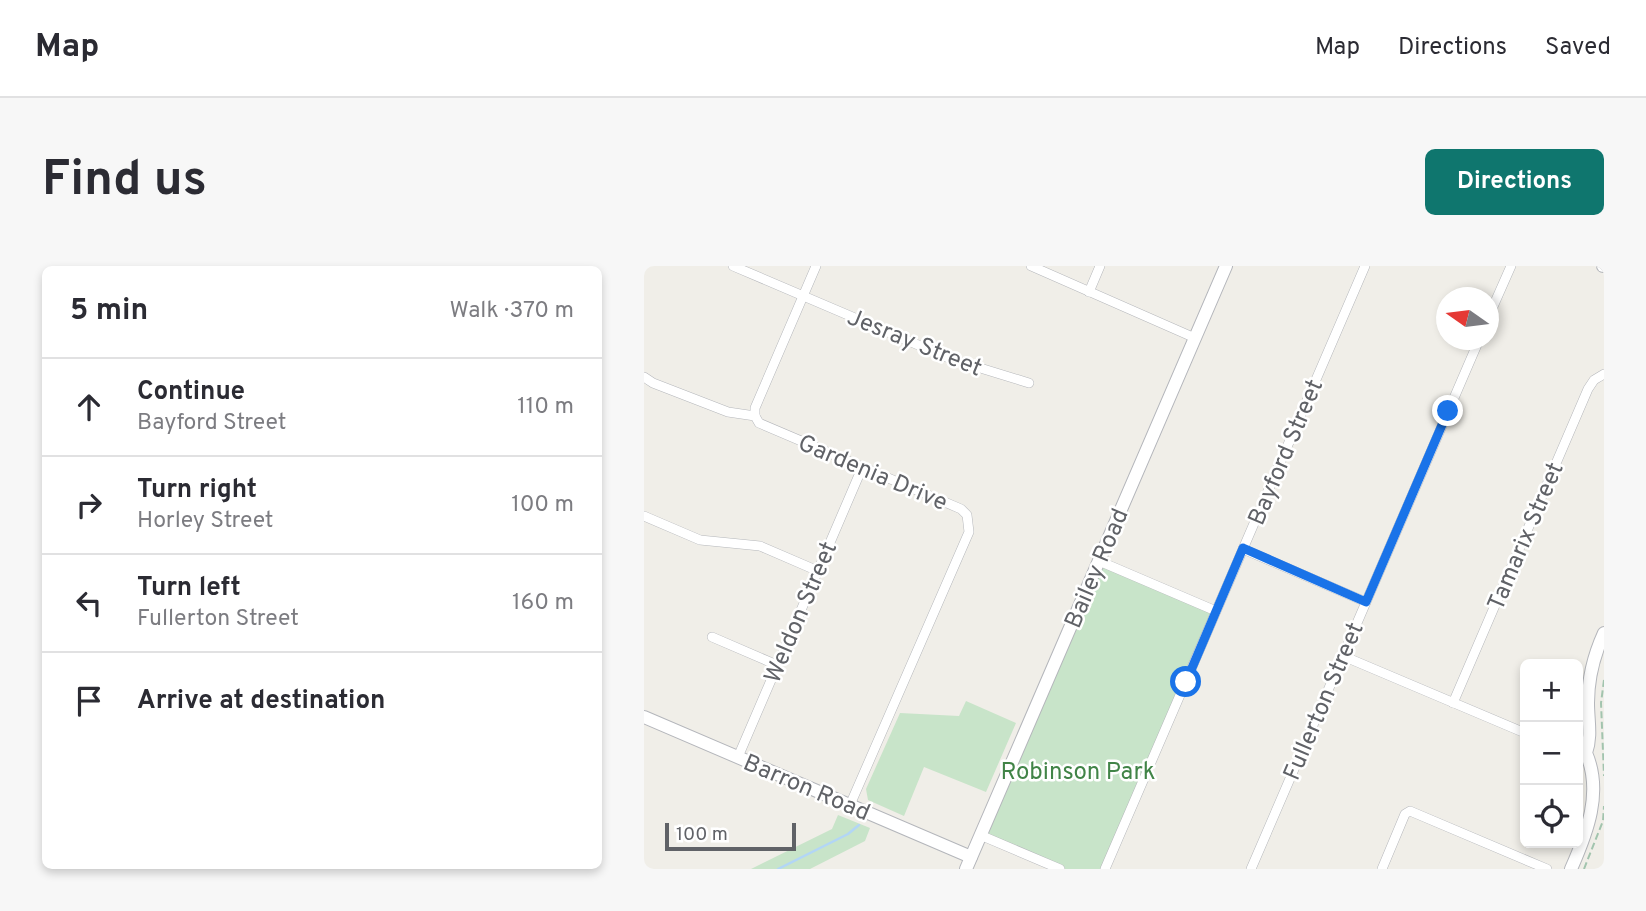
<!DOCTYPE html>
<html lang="en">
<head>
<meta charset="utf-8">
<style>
	:root { --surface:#fff; --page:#f7f7f7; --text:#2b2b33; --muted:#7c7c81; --line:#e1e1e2; --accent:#0f766e }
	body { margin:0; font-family:Overpass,sans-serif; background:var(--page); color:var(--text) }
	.controls { position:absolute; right:21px; bottom:21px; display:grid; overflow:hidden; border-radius:10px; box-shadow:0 4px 10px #0003 }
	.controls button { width:63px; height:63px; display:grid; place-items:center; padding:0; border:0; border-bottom:2px solid var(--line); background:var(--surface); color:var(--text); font:35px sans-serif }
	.compass { position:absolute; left:792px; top:21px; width:63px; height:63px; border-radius:50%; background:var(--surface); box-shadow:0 4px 10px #0003; rotate:284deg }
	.scale { position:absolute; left:21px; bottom:18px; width:131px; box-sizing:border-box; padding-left:7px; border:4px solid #606267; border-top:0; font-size:19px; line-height:24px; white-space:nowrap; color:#606267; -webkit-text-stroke:5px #fff; paint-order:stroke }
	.stop { position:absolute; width:21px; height:21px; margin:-16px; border:5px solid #1a73e8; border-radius:50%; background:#fff }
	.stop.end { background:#1a73e8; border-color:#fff; box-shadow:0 2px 7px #0008 }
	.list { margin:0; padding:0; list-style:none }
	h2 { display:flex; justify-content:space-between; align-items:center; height:91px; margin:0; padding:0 28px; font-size:30px }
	h2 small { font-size:23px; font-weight:400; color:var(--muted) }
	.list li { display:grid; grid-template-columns:46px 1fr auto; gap:21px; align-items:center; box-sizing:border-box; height:98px; padding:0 28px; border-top:2px solid var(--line) }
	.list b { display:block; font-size:26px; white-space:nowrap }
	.list p { margin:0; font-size:23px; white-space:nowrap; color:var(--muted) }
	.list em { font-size:23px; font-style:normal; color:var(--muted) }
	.icon { flex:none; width:38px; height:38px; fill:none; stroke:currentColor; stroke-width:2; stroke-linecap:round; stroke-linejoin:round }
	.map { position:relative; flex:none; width:960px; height:603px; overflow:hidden; border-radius:10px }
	header { display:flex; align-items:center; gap:42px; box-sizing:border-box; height:98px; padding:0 35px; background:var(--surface); border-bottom:2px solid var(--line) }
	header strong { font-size:33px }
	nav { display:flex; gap:38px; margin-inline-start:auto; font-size:24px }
	.intro { display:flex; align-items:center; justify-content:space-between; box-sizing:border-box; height:168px; padding:0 42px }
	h1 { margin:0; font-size:49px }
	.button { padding:18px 32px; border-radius:10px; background:var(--accent); color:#fff; font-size:24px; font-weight:700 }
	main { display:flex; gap:42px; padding:0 42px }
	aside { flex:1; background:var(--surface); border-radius:10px; box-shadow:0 4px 10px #0003 }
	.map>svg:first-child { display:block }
	.green { fill:#c8e4c9 }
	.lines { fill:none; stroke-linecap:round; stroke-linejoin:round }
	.stream { stroke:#b2d6f6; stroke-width:2.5 }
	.street-casing { stroke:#b5b7bb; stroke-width:10 }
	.secondary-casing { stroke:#b4b6bb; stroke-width:14 }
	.path { stroke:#a2c4ae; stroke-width:2; stroke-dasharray:7 3.5; stroke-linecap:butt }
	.street { stroke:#fff; stroke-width:9 }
	.secondary { stroke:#fff; stroke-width:12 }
	.route { stroke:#1a73e8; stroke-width:9 }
	.labels { text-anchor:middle; stroke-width:5; stroke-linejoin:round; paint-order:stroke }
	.street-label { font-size:24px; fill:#606267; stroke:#fff }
	.park-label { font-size:24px; fill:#418447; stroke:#fff }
</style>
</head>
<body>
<header>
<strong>Map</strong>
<nav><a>Map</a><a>Directions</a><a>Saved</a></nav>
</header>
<div class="intro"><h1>Find us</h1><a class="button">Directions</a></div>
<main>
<aside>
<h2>5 min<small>Walk · 370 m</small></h2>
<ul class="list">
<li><svg class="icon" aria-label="ahead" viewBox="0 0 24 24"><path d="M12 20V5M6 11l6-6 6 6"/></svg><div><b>Continue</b><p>Bayford Street</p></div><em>110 m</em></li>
<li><svg class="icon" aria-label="right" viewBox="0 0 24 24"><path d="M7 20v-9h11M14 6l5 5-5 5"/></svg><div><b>Turn right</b><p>Horley Street</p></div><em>100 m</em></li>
<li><svg class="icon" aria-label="left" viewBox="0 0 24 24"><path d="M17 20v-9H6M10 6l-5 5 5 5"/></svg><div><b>Turn left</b><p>Fullerton Street</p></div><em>160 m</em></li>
<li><svg class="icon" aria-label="arrive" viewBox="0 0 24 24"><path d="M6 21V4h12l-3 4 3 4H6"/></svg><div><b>Arrive at destination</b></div></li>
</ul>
</aside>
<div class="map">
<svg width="960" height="603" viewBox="0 0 960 603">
	<rect width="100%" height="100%" fill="#f0eee8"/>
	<g class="green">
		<path d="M455,295L572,345L461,603H416L336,569Z"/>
		<path d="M322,435L372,457L342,526L280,501L260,550L224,534L222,523L256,447L315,450Z"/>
		<path d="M194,549L226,562L221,575L166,603H107L188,563Z"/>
	</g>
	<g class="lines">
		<path class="stream" d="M134,603L204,568L215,559"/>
		<defs>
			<g id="street">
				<path d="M89,0L307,93L385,117"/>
				<path d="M387,0L551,72"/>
				<path d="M445,26L456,0"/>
				<path d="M844,52L867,0"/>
				<path d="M0,111L9,117L84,146L111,150L115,157L317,243L323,249L325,266L206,539"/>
				<path d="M111,150V142L172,0"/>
				<path d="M0,250L56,274L116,280L174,305"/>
				<path d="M599,283L722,336"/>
				<path d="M455,295L572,345"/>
				<path d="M68,371L133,399"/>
				<path d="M699,390L881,467"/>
				<path d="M809,437L944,123L950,114L960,108"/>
				<path d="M94,491L218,202"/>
				<path d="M336,569L416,603"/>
				<path d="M461,603L721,0"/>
				<path d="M607,603L835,74"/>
				<path d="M738,603L761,548L766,545L903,603"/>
			</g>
			<g id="secondary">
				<path d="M959,0H960"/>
				<path d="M0,451L327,591"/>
				<path d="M322,603L582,0"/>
				<path d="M927,603C943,567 959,526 942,487C948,470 944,455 944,437C944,413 950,389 960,367"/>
			</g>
		</defs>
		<use href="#street" class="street-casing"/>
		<use href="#secondary" class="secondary-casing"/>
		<g class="path">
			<path d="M960,414L957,437L960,510"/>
			<path d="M940,603L959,555L960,540"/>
		</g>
		<use href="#street" class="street"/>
		<use href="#secondary" class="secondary"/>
	</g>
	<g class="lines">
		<path class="route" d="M542,416L599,282L722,336L804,145"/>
	</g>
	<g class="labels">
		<g class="street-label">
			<text transform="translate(271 76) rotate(22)" y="8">Jesray Street</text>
			<text transform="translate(641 186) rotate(-67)" y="8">Bayford Street</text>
			<text transform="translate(229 206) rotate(23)" y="8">Gardenia Drive</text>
			<text transform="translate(881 270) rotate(-67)" y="8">Tamarix Street</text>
			<text transform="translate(452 302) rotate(-67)" y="8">Bailey Road</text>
			<text transform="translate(156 346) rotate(-67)" y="8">Weldon Street</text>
			<text transform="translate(679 435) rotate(-67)" y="8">Fullerton Street</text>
			<text transform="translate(163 521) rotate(23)" y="8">Barron Road</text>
		</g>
		<g class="park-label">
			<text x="434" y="513">Robinson Park</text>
		</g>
	</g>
</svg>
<div class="controls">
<button>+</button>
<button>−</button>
<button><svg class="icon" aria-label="locate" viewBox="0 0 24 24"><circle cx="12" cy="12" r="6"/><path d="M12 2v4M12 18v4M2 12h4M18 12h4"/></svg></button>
</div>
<svg class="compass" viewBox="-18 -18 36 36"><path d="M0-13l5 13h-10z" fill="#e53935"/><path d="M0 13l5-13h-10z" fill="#7c7c81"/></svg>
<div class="scale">100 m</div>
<div class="stop" style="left:542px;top:416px"></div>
<div class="stop end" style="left:804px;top:145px"></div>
</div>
</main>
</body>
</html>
